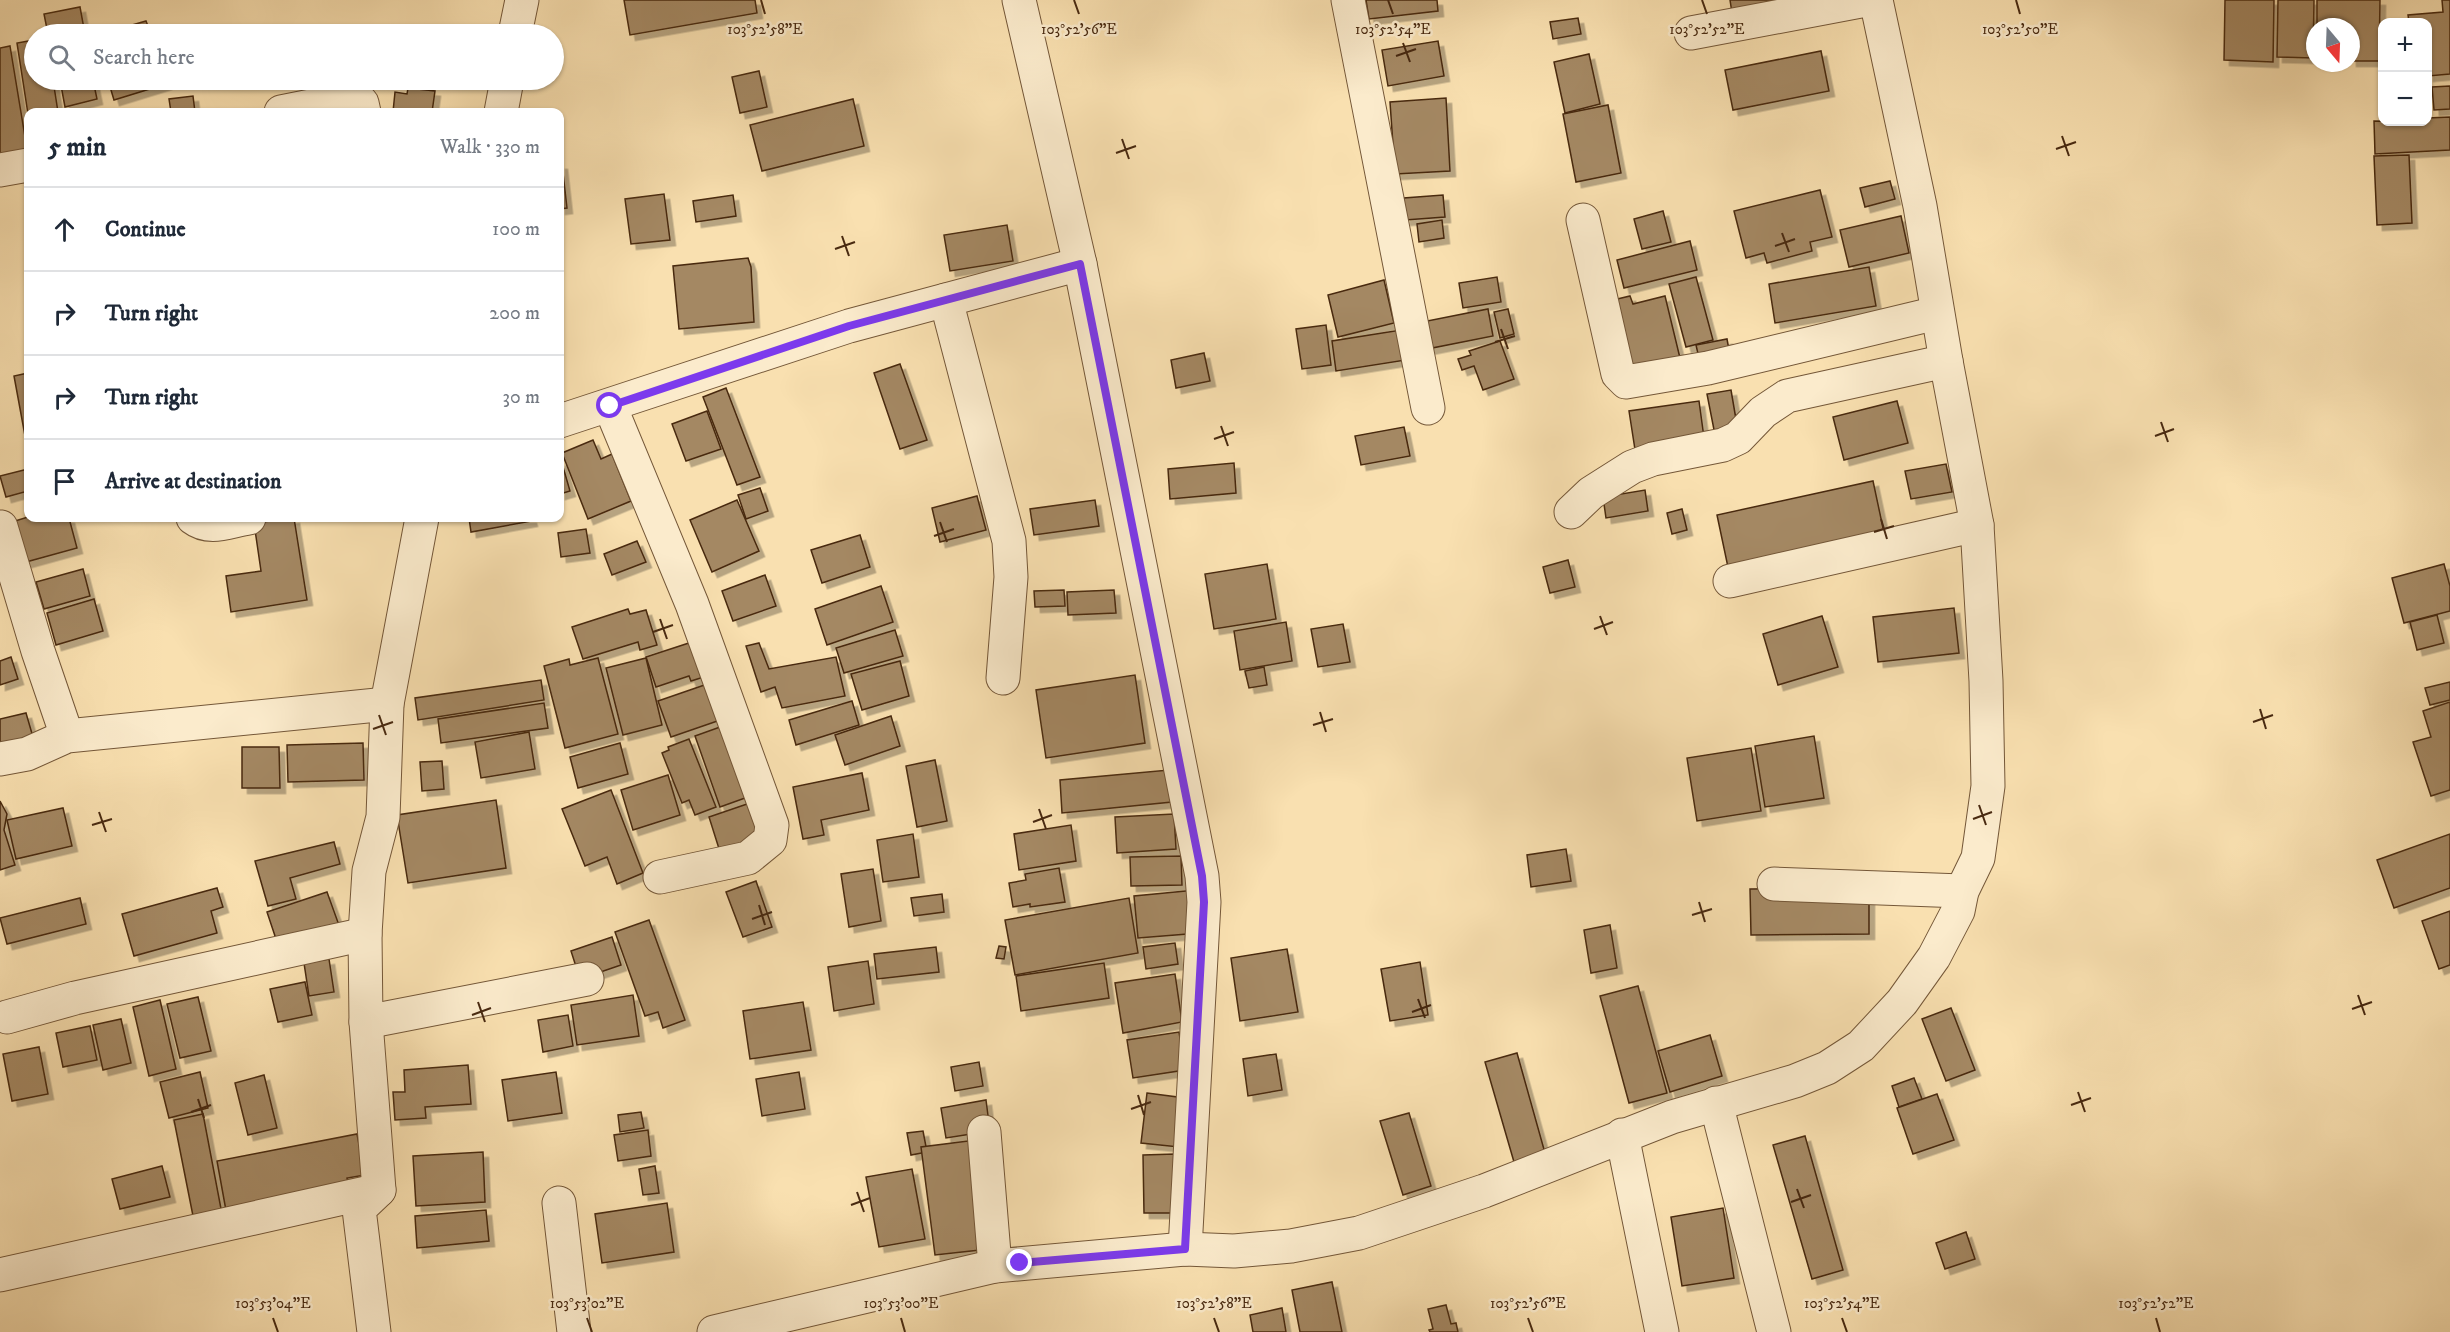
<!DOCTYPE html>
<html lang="en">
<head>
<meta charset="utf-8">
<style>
	:root { --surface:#fff; --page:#f6f6f7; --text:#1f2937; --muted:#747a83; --line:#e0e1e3 }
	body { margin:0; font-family:"IM FELL DW Pica",serif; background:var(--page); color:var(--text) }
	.controls { position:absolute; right:18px; top:18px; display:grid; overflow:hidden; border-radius:12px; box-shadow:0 2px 4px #0004 }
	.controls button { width:54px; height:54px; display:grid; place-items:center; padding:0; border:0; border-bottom:2px solid var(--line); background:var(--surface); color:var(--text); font:30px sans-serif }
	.compass { position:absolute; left:2306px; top:18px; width:54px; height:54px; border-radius:50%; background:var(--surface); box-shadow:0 2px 4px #0004; rotate:161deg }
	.stop { position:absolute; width:18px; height:18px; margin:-14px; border:4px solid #7c3aed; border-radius:50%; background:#fff }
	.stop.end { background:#7c3aed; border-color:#fff; box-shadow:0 2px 6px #0008 }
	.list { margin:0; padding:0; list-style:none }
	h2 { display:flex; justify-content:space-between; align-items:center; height:78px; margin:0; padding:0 24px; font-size:26px }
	h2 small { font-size:20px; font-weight:400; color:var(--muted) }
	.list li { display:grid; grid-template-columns:39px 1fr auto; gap:18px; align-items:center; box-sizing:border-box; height:84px; padding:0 24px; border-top:2px solid var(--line) }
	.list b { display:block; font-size:22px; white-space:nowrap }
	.list em { font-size:20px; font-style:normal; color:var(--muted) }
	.icon { flex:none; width:33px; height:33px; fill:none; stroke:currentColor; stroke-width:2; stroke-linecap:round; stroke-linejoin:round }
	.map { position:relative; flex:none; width:2450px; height:1332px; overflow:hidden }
	.search { position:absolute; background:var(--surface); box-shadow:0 2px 4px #0004; left:24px; top:24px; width:540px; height:66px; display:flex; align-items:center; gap:15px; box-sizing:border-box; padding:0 21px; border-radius:33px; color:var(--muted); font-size:22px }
	.panel { position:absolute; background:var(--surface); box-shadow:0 2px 4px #0004; left:24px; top:108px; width:540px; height:414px; border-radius:12px }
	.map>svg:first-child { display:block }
	.building { fill:#a48863; stroke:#482910; stroke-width:1.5; filter:url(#shadow) }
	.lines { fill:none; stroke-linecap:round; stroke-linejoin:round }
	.minor-casing { stroke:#745738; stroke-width:35 }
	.minor { stroke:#fbebcc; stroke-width:33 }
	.route { stroke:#7c3aed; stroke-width:8 }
	.ticks { fill:none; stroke:#482910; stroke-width:2 }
	.ticks-label { font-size:15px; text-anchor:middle; fill:#482910; stroke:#fbebcc; stroke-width:5; stroke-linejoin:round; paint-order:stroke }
</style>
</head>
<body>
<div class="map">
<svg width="2450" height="1332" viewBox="0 0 2450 1332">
	<defs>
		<filter id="shadow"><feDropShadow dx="5.5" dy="5.5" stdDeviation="0" flood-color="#0004"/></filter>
	</defs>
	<rect width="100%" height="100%" fill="#f9e0b0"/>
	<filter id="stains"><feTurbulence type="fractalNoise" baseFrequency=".00333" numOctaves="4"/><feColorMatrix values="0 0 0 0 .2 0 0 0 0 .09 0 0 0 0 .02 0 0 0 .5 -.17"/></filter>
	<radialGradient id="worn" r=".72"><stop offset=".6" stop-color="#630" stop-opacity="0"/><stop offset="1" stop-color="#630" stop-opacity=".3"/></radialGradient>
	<g class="building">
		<path d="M624,0H755L757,13L630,35Z"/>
		<path d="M1366,0H1437L1438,11L1369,19Z"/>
		<path d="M1730,0H1805L1733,19Z"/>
		<path d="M2225,0H2274L2273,62L2224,60Z"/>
		<path d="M2278,0H2314L2313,58L2277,57Z"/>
		<path d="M2317,0H2380L2379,61H2351V27H2317Z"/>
		<path d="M2442,0H2450V74L2428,76V22H2409L2408,15L2443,12Z"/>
		<path d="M80,7L85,34H48L44,14Z"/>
		<path d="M1578,18L1581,34L1553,39L1550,22Z"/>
		<path d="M146,21L151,34H109L108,32Z"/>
		<path d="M34,40V80H53L58,112L28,114L17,43Z"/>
		<path d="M1438,41L1444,76L1388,86L1382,50Z"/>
		<path d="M10,46L28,155L0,160V48Z"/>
		<path d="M1821,51L1829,91L1733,110L1725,70Z"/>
		<path d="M1589,54L1600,104L1565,113L1554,62Z"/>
		<path d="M759,71L767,107L740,113L732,77Z"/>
		<path d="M60,80H93L97,99L65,107Z"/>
		<path d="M108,80H164L166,84L114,100Z"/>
		<path d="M2450,86V109L2434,110L2432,87Z"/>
		<path d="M408,88L435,91L432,112H393L395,92L407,94Z"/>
		<path d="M193,96L195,112H171L169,99Z"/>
		<path d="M1446,98L1450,171L1395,174L1390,102Z"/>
		<path d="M853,99L864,146L762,171L750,125Z"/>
		<path d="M1608,105L1621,173L1576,182L1563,114Z"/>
		<path d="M2450,117V150L2375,154L2374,121L2428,122V118Z"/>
		<path d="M2409,155L2412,223L2377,225L2374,156Z"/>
		<path d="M560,164H562L567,208L560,209Z"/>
		<path d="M1890,181L1895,199L1865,207L1860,188Z"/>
		<path d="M1820,190L1832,237L1810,242L1812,251L1767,263L1764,253L1746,258L1734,211Z"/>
		<path d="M664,194L670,240L631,244L625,199Z"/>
		<path d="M733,195L736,216L696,222L693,201Z"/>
		<path d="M1443,195L1445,217L1405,220L1404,198Z"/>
		<path d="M1663,211L1671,242L1642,249L1634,219Z"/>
		<path d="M1901,216L1909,253L1849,267L1840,230Z"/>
		<path d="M1442,220L1444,238L1419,242L1417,224Z"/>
		<path d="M1007,225L1013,261L950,271L944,235Z"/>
		<path d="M1690,241L1697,270L1624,288L1617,260Z"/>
		<path d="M748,258L751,267L754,322L679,329L673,266Z"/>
		<path d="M1869,267L1876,306L1775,323L1769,284Z"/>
		<path d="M1497,277L1501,302L1463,308L1459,283Z"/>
		<path d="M1696,277L1713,340L1686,347L1669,284Z"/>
		<path d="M1384,280L1394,323L1338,337L1328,295Z"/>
		<path d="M1630,296L1633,304L1665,296L1680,358L1631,370L1613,300Z"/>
		<path d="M1488,309L1493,336L1427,349L1422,322Z"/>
		<path d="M1508,309L1514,334L1500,338L1494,312Z"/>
		<path d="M1326,325L1331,365L1302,369L1296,329Z"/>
		<path d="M1401,330L1406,360L1336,371L1332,341Z"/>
		<path d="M1727,339L1731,361L1701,367L1696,345Z"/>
		<path d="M1500,341L1514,379L1483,390L1474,366L1462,370L1458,359L1471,355L1469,351Z"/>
		<path d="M1204,353L1210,381L1176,388L1171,360Z"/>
		<path d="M900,364L927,440L900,449L874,373Z"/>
		<path d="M28,373V452L14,376Z"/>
		<path d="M726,388L760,477L737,485L703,397Z"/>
		<path d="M1731,390L1738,431L1715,435L1707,394Z"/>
		<path d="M1699,401L1705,445L1636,456L1629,411Z"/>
		<path d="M1897,401L1908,443L1844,460L1833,417Z"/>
		<path d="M707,411L721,449L686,461L672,424Z"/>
		<path d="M1404,427L1410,456L1361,465L1355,436Z"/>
		<path d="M593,440L601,459L612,454L631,501L588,519L562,453Z"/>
		<path d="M561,460L570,491L560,494V461Z"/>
		<path d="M1234,463L1236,493L1170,499L1168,469Z"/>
		<path d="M1946,464L1952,492L1911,499L1905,471Z"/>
		<path d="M28,469V491L6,497L0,476Z"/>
		<path d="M1873,481L1886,542L1729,572L1717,515Z"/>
		<path d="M760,488L768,511L746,519L738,495Z"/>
		<path d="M1645,490L1648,511L1606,518L1603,497Z"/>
		<path d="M977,496L986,530L940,542L932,508Z"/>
		<path d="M737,500L759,551L712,572L690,520Z"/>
		<path d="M1095,500L1099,526L1034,535L1030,509Z"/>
		<path d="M1682,509L1687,530L1672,534L1667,513Z"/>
		<path d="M28,517L69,518L77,548L26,562L15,521Z"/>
		<path d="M294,518L307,600L231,612L226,576L261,571L254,523Z"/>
		<path d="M469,518H531L532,521L471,532Z"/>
		<path d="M586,529L590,553L561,557L558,533Z"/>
		<path d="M860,535L870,567L822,583L811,550Z"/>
		<path d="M637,541L646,562L612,575L604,554Z"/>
		<path d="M1568,560L1575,587L1550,593L1543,567Z"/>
		<path d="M1267,564L1276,619L1214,629L1205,574Z"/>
		<path d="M2444,564L2450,586V611L2404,623L2392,578Z"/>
		<path d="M83,569L90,596L44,609L36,582Z"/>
		<path d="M765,575L776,606L733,621L722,591Z"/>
		<path d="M881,586L893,622L827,645L815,609Z"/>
		<path d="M1064,590L1065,606L1035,607L1034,591Z"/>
		<path d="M1114,590L1116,613L1068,615L1067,592Z"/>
		<path d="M94,599L103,631L56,645L47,613Z"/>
		<path d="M1954,608L1959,653L1878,662L1873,617Z"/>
		<path d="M628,609L630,614L646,610L657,645L640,650L638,642L583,659L572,627Z"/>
		<path d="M2437,615L2444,643L2417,650L2410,622Z"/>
		<path d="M1822,616L1838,667L1778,685L1763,634Z"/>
		<path d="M1286,622L1292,661L1240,670L1234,631Z"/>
		<path d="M1343,624L1350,662L1318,667L1311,629Z"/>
		<path d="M895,630L903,656L844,673L836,648Z"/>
		<path d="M695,641L707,676L691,681L689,676L656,687L646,657Z"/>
		<path d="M759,643L769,669L836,657L845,696L782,708L775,687L761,692L746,646Z"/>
		<path d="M11,657L18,679L0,685V661Z"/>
		<path d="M598,658L618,734L565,748L544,666L569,659L570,665Z"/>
		<path d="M646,658L662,725L623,735L606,668Z"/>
		<path d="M900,661L909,696L862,710L851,674Z"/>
		<path d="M1264,667L1267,685L1249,688L1245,671Z"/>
		<path d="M1135,675L1145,743L1046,758L1036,690Z"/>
		<path d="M541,680L544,700L418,720L415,698Z"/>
		<path d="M716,681L729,717L671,737L658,701Z"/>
		<path d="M2450,682V700L2430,705L2425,688Z"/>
		<path d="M852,701L859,725L796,745L789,720Z"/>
		<path d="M2450,702V790L2431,796L2413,742L2431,737L2423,711Z"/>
		<path d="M544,703L548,728L441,743L438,719Z"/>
		<path d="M26,713L33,737L0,745V719Z"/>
		<path d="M891,716L900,746L845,765L835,735Z"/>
		<path d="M734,722L759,793L720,807L695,736Z"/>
		<path d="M529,732L535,769L481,778L475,742Z"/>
		<path d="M1814,736L1824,798L1765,807L1755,746Z"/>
		<path d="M689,739L716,807L695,815L689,800L682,803L662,753L669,750L668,747Z"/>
		<path d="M363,743L364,780L288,782L287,745Z"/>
		<path d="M620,743L628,774L578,788L570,757Z"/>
		<path d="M242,747H279L280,788H242Z"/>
		<path d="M1751,748L1761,811L1697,821L1687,758Z"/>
		<path d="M935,760L947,821L917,827L906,766Z"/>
		<path d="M442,761L444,789L422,791L420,762Z"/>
		<path d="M1169,770L1172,802L1062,813L1060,780Z"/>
		<path d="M862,773L869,810L821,820L824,835L803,839L793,787Z"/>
		<path d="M668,775L680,815L633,830L621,790Z"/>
		<path d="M611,790L643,873L617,884L607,857L585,866L562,809Z"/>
		<path d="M496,800L506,868L408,883L397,815Z"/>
		<path d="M0,801L7,814L4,830L15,865L0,870Z"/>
		<path d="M750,803L762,841L721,855L709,817Z"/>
		<path d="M63,808L72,846L16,859L7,820Z"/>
		<path d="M1174,814L1176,849L1117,853L1115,817Z"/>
		<path d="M1071,825L1076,861L1019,870L1014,834Z"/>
		<path d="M913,834L919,877L883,882L877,840Z"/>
		<path d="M2450,834V888L2394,908L2377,860Z"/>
		<path d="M334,842L340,864L290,878L296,899L268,906L255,861Z"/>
		<path d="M1566,849L1571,881L1531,887L1527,855Z"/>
		<path d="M1181,856L1182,885L1131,886L1130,857Z"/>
		<path d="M1059,868L1065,902L1030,907V904L1013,907L1009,883L1026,880L1025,874Z"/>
		<path d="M873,869L881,921L849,927L841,874Z"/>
		<path d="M756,881L772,927L743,937L726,892Z"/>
		<path d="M217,888L223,907L211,911L217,933L134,956L122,914Z"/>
		<path d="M1869,888V934L1751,935L1750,889Z"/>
		<path d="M1196,890L1200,933L1138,938L1134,896Z"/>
		<path d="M327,892L340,928L279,948L267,912Z"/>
		<path d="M942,894L944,912L914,916L911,898Z"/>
		<path d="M80,898L86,924L7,944L0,918Z"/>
		<path d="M1129,898L1138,953L1015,975L1005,920Z"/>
		<path d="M2450,911V965L2439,969L2422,921Z"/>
		<path d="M649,920L685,1020L663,1028L658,1012L645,1016L615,932Z"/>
		<path d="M1610,925L1617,968L1591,973L1584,930Z"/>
		<path d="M612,937L621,965L580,979L571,951Z"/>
		<path d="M1175,943L1178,964L1146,969L1143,947Z"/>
		<path d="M999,946L1006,947L1004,959L996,958Z"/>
		<path d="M936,947L939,972L877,979L874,954Z"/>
		<path d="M1287,949L1298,1012L1240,1021L1231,958Z"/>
		<path d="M329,959L334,992L309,996L304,963Z"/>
		<path d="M868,961L874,1004L834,1011L828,967Z"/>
		<path d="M1420,962L1428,1015L1390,1021L1381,969Z"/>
		<path d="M1104,963L1109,998L1021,1011L1016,976Z"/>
		<path d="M1175,974L1182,1022L1123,1033L1115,983Z"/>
		<path d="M305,982L312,1015L278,1022L270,989Z"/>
		<path d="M1638,986L1667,1093L1629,1103L1600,996Z"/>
		<path d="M633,995L639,1036L577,1045L571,1005Z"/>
		<path d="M198,997L211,1051L180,1058L167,1004Z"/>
		<path d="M160,1000L176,1069L149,1076L133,1007Z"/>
		<path d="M803,1002L811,1050L750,1059L743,1011Z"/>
		<path d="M1951,1008L1975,1070L1946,1081L1922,1019Z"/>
		<path d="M568,1015L573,1046L543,1052L538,1020Z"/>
		<path d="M121,1019L131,1063L103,1070L93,1025Z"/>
		<path d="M90,1026L97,1060L63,1067L56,1033Z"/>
		<path d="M1179,1032L1185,1070L1133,1078L1127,1040Z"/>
		<path d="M1710,1035L1722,1076L1670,1092L1658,1051Z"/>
		<path d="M39,1047L48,1094L12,1101L3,1054Z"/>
		<path d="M1517,1053L1545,1153L1514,1162L1485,1062Z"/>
		<path d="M1276,1054L1282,1090L1248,1096L1243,1059Z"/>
		<path d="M979,1062L983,1086L955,1091L951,1067Z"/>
		<path d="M468,1065L471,1104L425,1107L426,1118L395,1120L393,1092H405L404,1070Z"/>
		<path d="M200,1072L208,1108L169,1118L160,1082Z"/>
		<path d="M556,1072L562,1113L508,1121L502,1080Z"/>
		<path d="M799,1072L805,1109L762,1116L756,1079Z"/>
		<path d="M264,1075L277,1128L248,1135L235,1083Z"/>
		<path d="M1914,1078L1922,1099L1899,1107L1892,1086Z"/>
		<path d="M1147,1093L1185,1098L1179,1147L1141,1143Z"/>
		<path d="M1937,1094L1954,1140L1913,1154L1897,1108Z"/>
		<path d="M986,1100L990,1131L946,1138L941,1108Z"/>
		<path d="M641,1112L644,1128L620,1132L618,1115Z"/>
		<path d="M1409,1113L1431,1186L1403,1195L1380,1121Z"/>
		<path d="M203,1114L222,1214L194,1221L174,1120Z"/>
		<path d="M648,1130L651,1156L618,1161L614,1135Z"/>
		<path d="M923,1131L927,1152L911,1155L907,1133Z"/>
		<path d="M357,1134L365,1175L347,1178L350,1192L227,1216L217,1161Z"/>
		<path d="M1805,1136L1843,1270L1812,1279L1773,1145Z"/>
		<path d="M976,1140L989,1249L935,1255L921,1147Z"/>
		<path d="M483,1152L485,1202L416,1206L413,1156Z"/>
		<path d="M1175,1154L1176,1213H1144L1143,1155Z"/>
		<path d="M162,1166L170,1197L120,1209L112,1179Z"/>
		<path d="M655,1166L659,1193L643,1195L639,1169Z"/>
		<path d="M912,1169L925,1239L879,1247L866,1177Z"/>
		<path d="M667,1203L674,1252L602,1263L595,1214Z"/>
		<path d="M1723,1208L1734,1278L1682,1286L1671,1217Z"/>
		<path d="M486,1210L489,1241L417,1248L415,1216Z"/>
		<path d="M1966,1232L1975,1259L1945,1269L1936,1243Z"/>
		<path d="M1332,1282L1342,1332H1300L1292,1290Z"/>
		<path d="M1446,1305L1451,1324L1456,1323L1458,1332H1430L1429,1330L1433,1329L1428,1309Z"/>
		<path d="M1282,1308L1286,1332H1253L1250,1315Z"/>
	</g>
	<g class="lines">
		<defs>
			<g id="minor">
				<path d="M1019,0L1080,264L1202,876L1204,902L1185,1249"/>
				<path d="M1348,0L1428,408"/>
				<path d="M1691,33L1866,0"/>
				<path d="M515,34L522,0"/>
				<path d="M281,112L356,97L362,103L364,112"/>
				<path d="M501,112L507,80"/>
				<path d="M0,170L28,165"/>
				<path d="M1583,220L1618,374L1626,382L1708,368L1937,313"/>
				<path d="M946,300L1009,541L1011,577L1003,678"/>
				<path d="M610,406L692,604L772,825L770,840L748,858L660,877"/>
				<path d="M560,421L849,326L1080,264"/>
				<path d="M1571,512L1591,493L1632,467L1653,459L1723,445L1738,438L1763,412L1787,396L1946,361"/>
				<path d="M193,518C210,531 229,521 249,518"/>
				<path d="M1,527L38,651L67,736"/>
				<path d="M1730,581L1977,525"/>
				<path d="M0,759L27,754L67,736L387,704"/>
				<path d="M1774,884L1962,891"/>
				<path d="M7,1017L75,998L365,934"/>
				<path d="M366,1022L587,979"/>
				<path d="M1716,1103L1774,1332"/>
				<path d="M984,1132L995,1266"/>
				<path d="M1622,1135L1662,1332"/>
				<path d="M559,1203L574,1332"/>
				<path d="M0,1275L379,1190"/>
				<path d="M374,1332L359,1209L379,1190L366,1022L365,934L369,871L383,817L387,704L422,518"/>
				<path d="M714,1332L995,1266L1185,1249L1234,1251L1291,1246L1359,1233L1484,1191L1672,1117L1795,1081L1827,1068L1861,1046L1902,1002L1934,957L1958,911L1962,891L1978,858L1988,786L1986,681L1977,525L1946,361L1920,206L1876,0"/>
			</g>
		</defs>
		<use href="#minor" class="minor-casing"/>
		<use href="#minor" class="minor"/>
	</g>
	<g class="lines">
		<path class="route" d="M610,406L849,326L1080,264L1202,876L1204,902L1185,1249L1020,1263"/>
	</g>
	<path class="ticks" d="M761,0L765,14M1074,0L1079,14M1388,0L1393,14M1702,0L1707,14M2016,0L2020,14M1403,43L1410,62M1396,56L1416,49M2062,136L2069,156M1122,139L1129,159M2056,149L2076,142M1116,153L1136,146M1782,233L1789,252M842,236L849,256M1775,246L1795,239M835,249L855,242M1501,329L1508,349M1495,342L1515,336M2161,422L2168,442M1221,426L1228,446M2155,436L2174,429M1214,439L1234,432M1881,519L1887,539M940,522L947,542M1874,532L1894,526M934,536L954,529M1600,616L1607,635M660,619L667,639M1594,629L1613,622M653,632L673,625M2260,709L2266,729M1320,712L1326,732M379,715L386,735M2253,722L2273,715M1313,725L1333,719M373,729L393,722M1979,805L1986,825M1039,809L1046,829M99,812L106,832M1973,819L1992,812M1033,822L1052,815M92,825L112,819M1699,902L1705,922M759,905L765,925M1692,915L1712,909M752,919L772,912M2358,995L2365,1015M1418,999L1425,1018M478,1002L485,1022M2352,1009L2372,1002M1412,1012L1431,1005M472,1015L491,1008M2078,1092L2085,1112M1138,1095L1144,1115M198,1099L204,1118M2071,1105L2091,1098M1131,1109L1151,1102M191,1112L211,1105M1797,1189L1804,1208M857,1192L864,1212M1791,1202L1811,1195M851,1205L870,1198M273,1318L278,1332M587,1318L592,1332M901,1318L905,1332M1214,1318L1219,1332M1528,1318L1533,1332M1842,1318L1847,1332M2156,1318L2160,1332"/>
	<g class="ticks-label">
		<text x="765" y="34">103°52'58"E</text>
		<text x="1079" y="34">103°52'56"E</text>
		<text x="1393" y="34">103°52'54"E</text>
		<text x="1707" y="34">103°52'52"E</text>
		<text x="2020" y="34">103°52'50"E</text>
		<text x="273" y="1308">103°53'04"E</text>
		<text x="587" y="1308">103°53'02"E</text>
		<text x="901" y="1308">103°53'00"E</text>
		<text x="1214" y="1308">103°52'58"E</text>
		<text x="1528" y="1308">103°52'56"E</text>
		<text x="1842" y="1308">103°52'54"E</text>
		<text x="2156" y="1308">103°52'52"E</text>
	</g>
	<rect width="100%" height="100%" filter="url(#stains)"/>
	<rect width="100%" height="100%" fill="url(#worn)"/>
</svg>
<div class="controls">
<button>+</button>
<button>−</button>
</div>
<svg class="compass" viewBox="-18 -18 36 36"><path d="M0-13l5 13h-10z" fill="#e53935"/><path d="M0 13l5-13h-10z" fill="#747a83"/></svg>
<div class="stop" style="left:610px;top:406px"></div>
<div class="stop end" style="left:1020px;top:1263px"></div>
<div class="search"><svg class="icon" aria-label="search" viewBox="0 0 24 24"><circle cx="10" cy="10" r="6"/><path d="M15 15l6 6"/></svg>Search here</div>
<section class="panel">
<h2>5 min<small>Walk · 330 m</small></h2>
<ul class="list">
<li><svg class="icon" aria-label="ahead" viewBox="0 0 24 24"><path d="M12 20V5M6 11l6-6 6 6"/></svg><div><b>Continue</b></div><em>100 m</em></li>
<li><svg class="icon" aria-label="right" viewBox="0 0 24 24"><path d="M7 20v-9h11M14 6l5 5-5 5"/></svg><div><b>Turn right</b></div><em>200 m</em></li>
<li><svg class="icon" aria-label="right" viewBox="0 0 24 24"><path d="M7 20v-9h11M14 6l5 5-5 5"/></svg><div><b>Turn right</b></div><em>30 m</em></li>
<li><svg class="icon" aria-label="arrive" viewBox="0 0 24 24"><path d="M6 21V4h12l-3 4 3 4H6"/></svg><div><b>Arrive at destination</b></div></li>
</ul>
</section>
</div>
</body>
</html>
